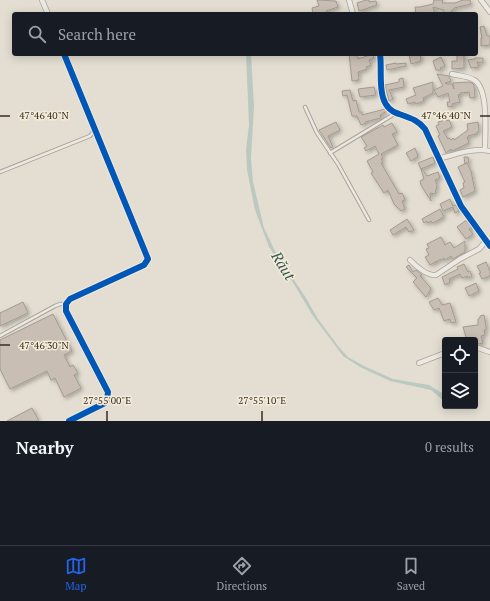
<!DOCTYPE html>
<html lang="en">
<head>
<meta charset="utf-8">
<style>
	:root { --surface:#171b24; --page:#242831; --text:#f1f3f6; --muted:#9ea1a6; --line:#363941; --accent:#2563eb }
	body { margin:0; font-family:"PT Serif",serif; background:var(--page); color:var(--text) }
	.controls { position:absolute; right:12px; bottom:12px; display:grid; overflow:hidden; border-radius:4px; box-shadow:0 2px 10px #0003 }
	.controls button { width:36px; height:36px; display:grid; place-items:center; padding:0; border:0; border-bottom:1px solid var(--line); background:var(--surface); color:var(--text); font:20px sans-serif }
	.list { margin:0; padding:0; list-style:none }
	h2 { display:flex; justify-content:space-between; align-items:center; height:52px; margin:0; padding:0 16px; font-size:17px }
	h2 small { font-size:13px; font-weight:400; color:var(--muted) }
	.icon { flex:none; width:22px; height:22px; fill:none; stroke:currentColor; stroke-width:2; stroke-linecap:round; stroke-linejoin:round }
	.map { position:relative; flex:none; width:490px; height:421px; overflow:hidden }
	.search { position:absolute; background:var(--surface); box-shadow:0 2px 10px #0003; left:12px; right:12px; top:12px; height:44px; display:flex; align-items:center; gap:10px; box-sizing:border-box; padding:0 14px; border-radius:4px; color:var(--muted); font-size:15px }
	.sheet { height:124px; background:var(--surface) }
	nav { display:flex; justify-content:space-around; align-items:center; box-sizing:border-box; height:56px; border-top:1px solid var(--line); background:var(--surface); font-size:11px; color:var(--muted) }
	nav a { display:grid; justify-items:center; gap:2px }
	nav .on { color:var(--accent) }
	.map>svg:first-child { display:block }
	.water { fill:#bbc9c0 }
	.building { fill:#c8beb3; stroke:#a49a91; filter:url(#shadow) }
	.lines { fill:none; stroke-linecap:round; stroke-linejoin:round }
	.service-casing { stroke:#aaa39a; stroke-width:4.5 }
	.minor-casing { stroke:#aaa39a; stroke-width:6 }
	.service { stroke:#ece9e2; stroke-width:2.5 }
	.minor { stroke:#ece9e2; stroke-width:4.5 }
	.cycleway-casing { stroke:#f4ebd9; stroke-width:8 }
	.cycleway { stroke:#0057b8; stroke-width:6 }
	.ticks { fill:none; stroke:#392c22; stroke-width:1.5 }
	.labels { text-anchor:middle; stroke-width:3; stroke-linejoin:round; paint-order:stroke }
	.water-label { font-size:15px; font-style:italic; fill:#325754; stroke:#f4ebd9 }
	.ticks-label { font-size:10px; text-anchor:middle; fill:#392c22; stroke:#f4ebd9; stroke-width:3; stroke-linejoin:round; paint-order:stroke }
</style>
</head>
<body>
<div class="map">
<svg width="490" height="421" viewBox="0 0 490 421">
	<defs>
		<filter id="shadow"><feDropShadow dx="2" dy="2" stdDeviation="2" flood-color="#0004"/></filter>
	</defs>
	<rect width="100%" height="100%" fill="#e4ded2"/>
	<path class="water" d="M246,54H251L254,106L251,158L253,182L264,228L275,251L306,298L318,319L338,346L348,357L364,366L393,379L429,385L445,395V402L431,390L390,381L360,367L343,356L313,316L289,276L269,247L255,210L247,170L246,150L249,125Z"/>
	<g class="building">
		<path d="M317,0L336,1L338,7L326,11L327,14H313L312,8L319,6Z"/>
		<path d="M366,0H369V2L376,1L377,5L359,11L357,3Z"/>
		<path d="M434,0H443L442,3H455L463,0H470L471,4L454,8L449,14H444V10L433,7L435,14H416L415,7H420L433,4Z"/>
		<path d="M484,26L487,36H490V45L481,46V38H482L480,27Z"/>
		<path d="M349,54H356L358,59L373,54L374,58L369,60L371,65L366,67L367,69L358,72L359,80L352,81Z"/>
		<path d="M409,54H420L421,61L411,64Z"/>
		<path d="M464,54V68L452,69V61H457V55Z"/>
		<path d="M441,57L445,66L440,68L441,70H436L433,61Z"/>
		<path d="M475,58H483V63L477,62L479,67L471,68L468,60L474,59Z"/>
		<path d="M396,63V64L406,63V66L387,70L386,65Z"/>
		<path d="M437,74L449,76L451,81L445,83L446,84H452L454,89L453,83L469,82L472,83L474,85L475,97L470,98L469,92L460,93L461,94L458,95L460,102L452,104L453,106L448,107L447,102H450L448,93L438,97L434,90L443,86Z"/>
		<path d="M403,78L404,87L389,90L393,99L389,101L385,85L399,82V79Z"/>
		<path d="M433,82V93L423,98L424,101L416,104L415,102L408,104L406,99L416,95L413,88Z"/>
		<path d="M374,87L376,95L360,97L358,89Z"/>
		<path d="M350,90L353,101L356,100L359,112H362V115L385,109L387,111L380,115L381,118L365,122L366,123L361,125L357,116H352L347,95L343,96L342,91Z"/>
		<path d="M446,118L447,121L449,120L452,127L443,131L448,139L449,138L451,140L453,138L454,140L468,130L467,124L478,122L479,130L476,134L468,136L469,137H467L469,143L452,151L451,149L446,153L438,136L440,135L436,126L439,124L438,122L442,121L441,120Z"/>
		<path d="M336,122L340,130L328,136L333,147L331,148L319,130Z"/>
		<path d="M392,123L397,132L392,134L398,145L381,154L383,158L381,159L383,162L381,163L399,194L402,193L404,197L405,200L402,201L405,209L401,211L394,204L388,190L384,193L371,173L373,172L372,170L367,161L379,154L375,146L366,151L364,148L367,146L361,137L383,125L384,127Z"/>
		<path d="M415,148L418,156L411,161L406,153Z"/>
		<path d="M433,157L435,163L421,169L418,163Z"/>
		<path d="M464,157H468L469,163H467L471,171L475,191L463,197L460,190L464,188L463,183L465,182L458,167L467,163L465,164Z"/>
		<path d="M421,169H422L427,176L438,172L440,178L435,180L437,185L435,194L430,193L431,201L421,185L420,181L424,179Z"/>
		<path d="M450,199L453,206L456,205L459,211L455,213L453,207L443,211L440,204Z"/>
		<path d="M440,209L444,217L433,223L431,221L428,223L427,221L424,223L422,219Z"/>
		<path d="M407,219L414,230L409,232L406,227L393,235L390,230Z"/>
		<path d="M465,221H467L472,227L469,229L473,234L466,239L457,227Z"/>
		<path d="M441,237L445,245L450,242L454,248L465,241V252L453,259L451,256L445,260L444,258L441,260V259L430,265L425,257L429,255L426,249L429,248L427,244Z"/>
		<path d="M486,262L490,271V276L482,279L479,273H481L477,266Z"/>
		<path d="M464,264L468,272L470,271L472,276L468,278L467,276L462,278L460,274L449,279L450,282L445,285L442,277L458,269L457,267Z"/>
		<path d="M409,265L413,272L416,270L422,275L420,276L430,287L431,289L426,297L413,282L417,278L406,267Z"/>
		<path d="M476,283L479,291L469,296L465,288Z"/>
		<path d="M438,298L442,305L450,303L456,322L451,323L450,319L444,321L439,308L434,310L429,302Z"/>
		<path d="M23,302L28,313L0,326V313Z"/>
		<path d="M53,314L72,351L64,355L70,367L73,365L78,373L74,375L81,388L64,397L55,378L51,380L47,371L10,389L0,369V340Z"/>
		<path d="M484,315L486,326V330H484L485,335L481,336L483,343L478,344L476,343L475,340H467L463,327L478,325V319L480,318V316Z"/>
		<path d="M32,408L39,421H7Z"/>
	</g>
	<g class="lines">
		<defs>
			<g id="service">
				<path d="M305,107L317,133L338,164L369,220"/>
				<path d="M330,153L396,113"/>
				<path d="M0,172L90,136L95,130"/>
				<path d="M0,336L55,306L60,304H65"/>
			</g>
			<g id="minor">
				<path d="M42,0L48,14"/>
				<path d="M349,0L353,14"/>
				<path d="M481,0L490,12"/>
				<path d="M64,54L148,259L144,265L70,299L66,304V311L108,392L107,400L105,403L69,421"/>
				<path d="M380,54C383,73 374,107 399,114C410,118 418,120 425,129L461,206L490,246"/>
				<path d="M452,74C459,76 468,76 474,80C489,88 485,134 485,149"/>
				<path d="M438,159C453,155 475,147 490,151"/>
				<path d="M410,260C416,266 427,276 436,275L460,259L479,249L486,241"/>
				<path d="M475,347L490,352"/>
				<path d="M419,363L445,353"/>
			</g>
		</defs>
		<use href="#service" class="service-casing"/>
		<use href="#minor" class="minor-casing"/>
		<use href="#service" class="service"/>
		<use href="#minor" class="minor"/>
		<defs>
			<g id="cycleway">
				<path d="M64,54L148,259L144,265L70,299L66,304V311L108,392L107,400L105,403L69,421"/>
				<path d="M380,54C383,73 374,107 399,114C410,118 418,120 425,129L461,206L490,246"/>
			</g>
		</defs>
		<use href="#cycleway" class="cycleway-casing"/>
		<use href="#cycleway" class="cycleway"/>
	</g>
	<path class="ticks" d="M0,116H10M480,116H490M0,345H10M107,411V421M262,411V421"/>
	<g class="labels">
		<g class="water-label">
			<text transform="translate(283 266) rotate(58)" y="5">Răut</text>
		</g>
	</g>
	<g class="ticks-label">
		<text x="44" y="119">47°46'40"N</text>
		<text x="446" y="119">47°46'40"N</text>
		<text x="44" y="349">47°46'30"N</text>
		<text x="107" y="404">27°55'00"E</text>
		<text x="262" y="404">27°55'10"E</text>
	</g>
</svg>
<div class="controls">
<button><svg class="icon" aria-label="locate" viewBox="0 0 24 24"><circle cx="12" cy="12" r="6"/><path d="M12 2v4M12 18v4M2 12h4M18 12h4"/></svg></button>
<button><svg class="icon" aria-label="layers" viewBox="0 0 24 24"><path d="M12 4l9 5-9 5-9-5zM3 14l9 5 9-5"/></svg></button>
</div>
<div class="search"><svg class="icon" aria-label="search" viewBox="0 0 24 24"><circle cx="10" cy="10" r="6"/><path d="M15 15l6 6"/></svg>Search here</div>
</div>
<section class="sheet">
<h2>Nearby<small>0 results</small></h2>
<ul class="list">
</ul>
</section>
<nav>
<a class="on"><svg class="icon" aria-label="map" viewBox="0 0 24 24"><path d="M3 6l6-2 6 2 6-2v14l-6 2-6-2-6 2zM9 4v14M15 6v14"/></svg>Map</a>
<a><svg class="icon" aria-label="directions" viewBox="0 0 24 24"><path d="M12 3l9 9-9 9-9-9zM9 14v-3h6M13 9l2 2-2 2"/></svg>Directions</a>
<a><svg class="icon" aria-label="saved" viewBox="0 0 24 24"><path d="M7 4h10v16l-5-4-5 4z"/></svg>Saved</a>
</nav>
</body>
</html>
